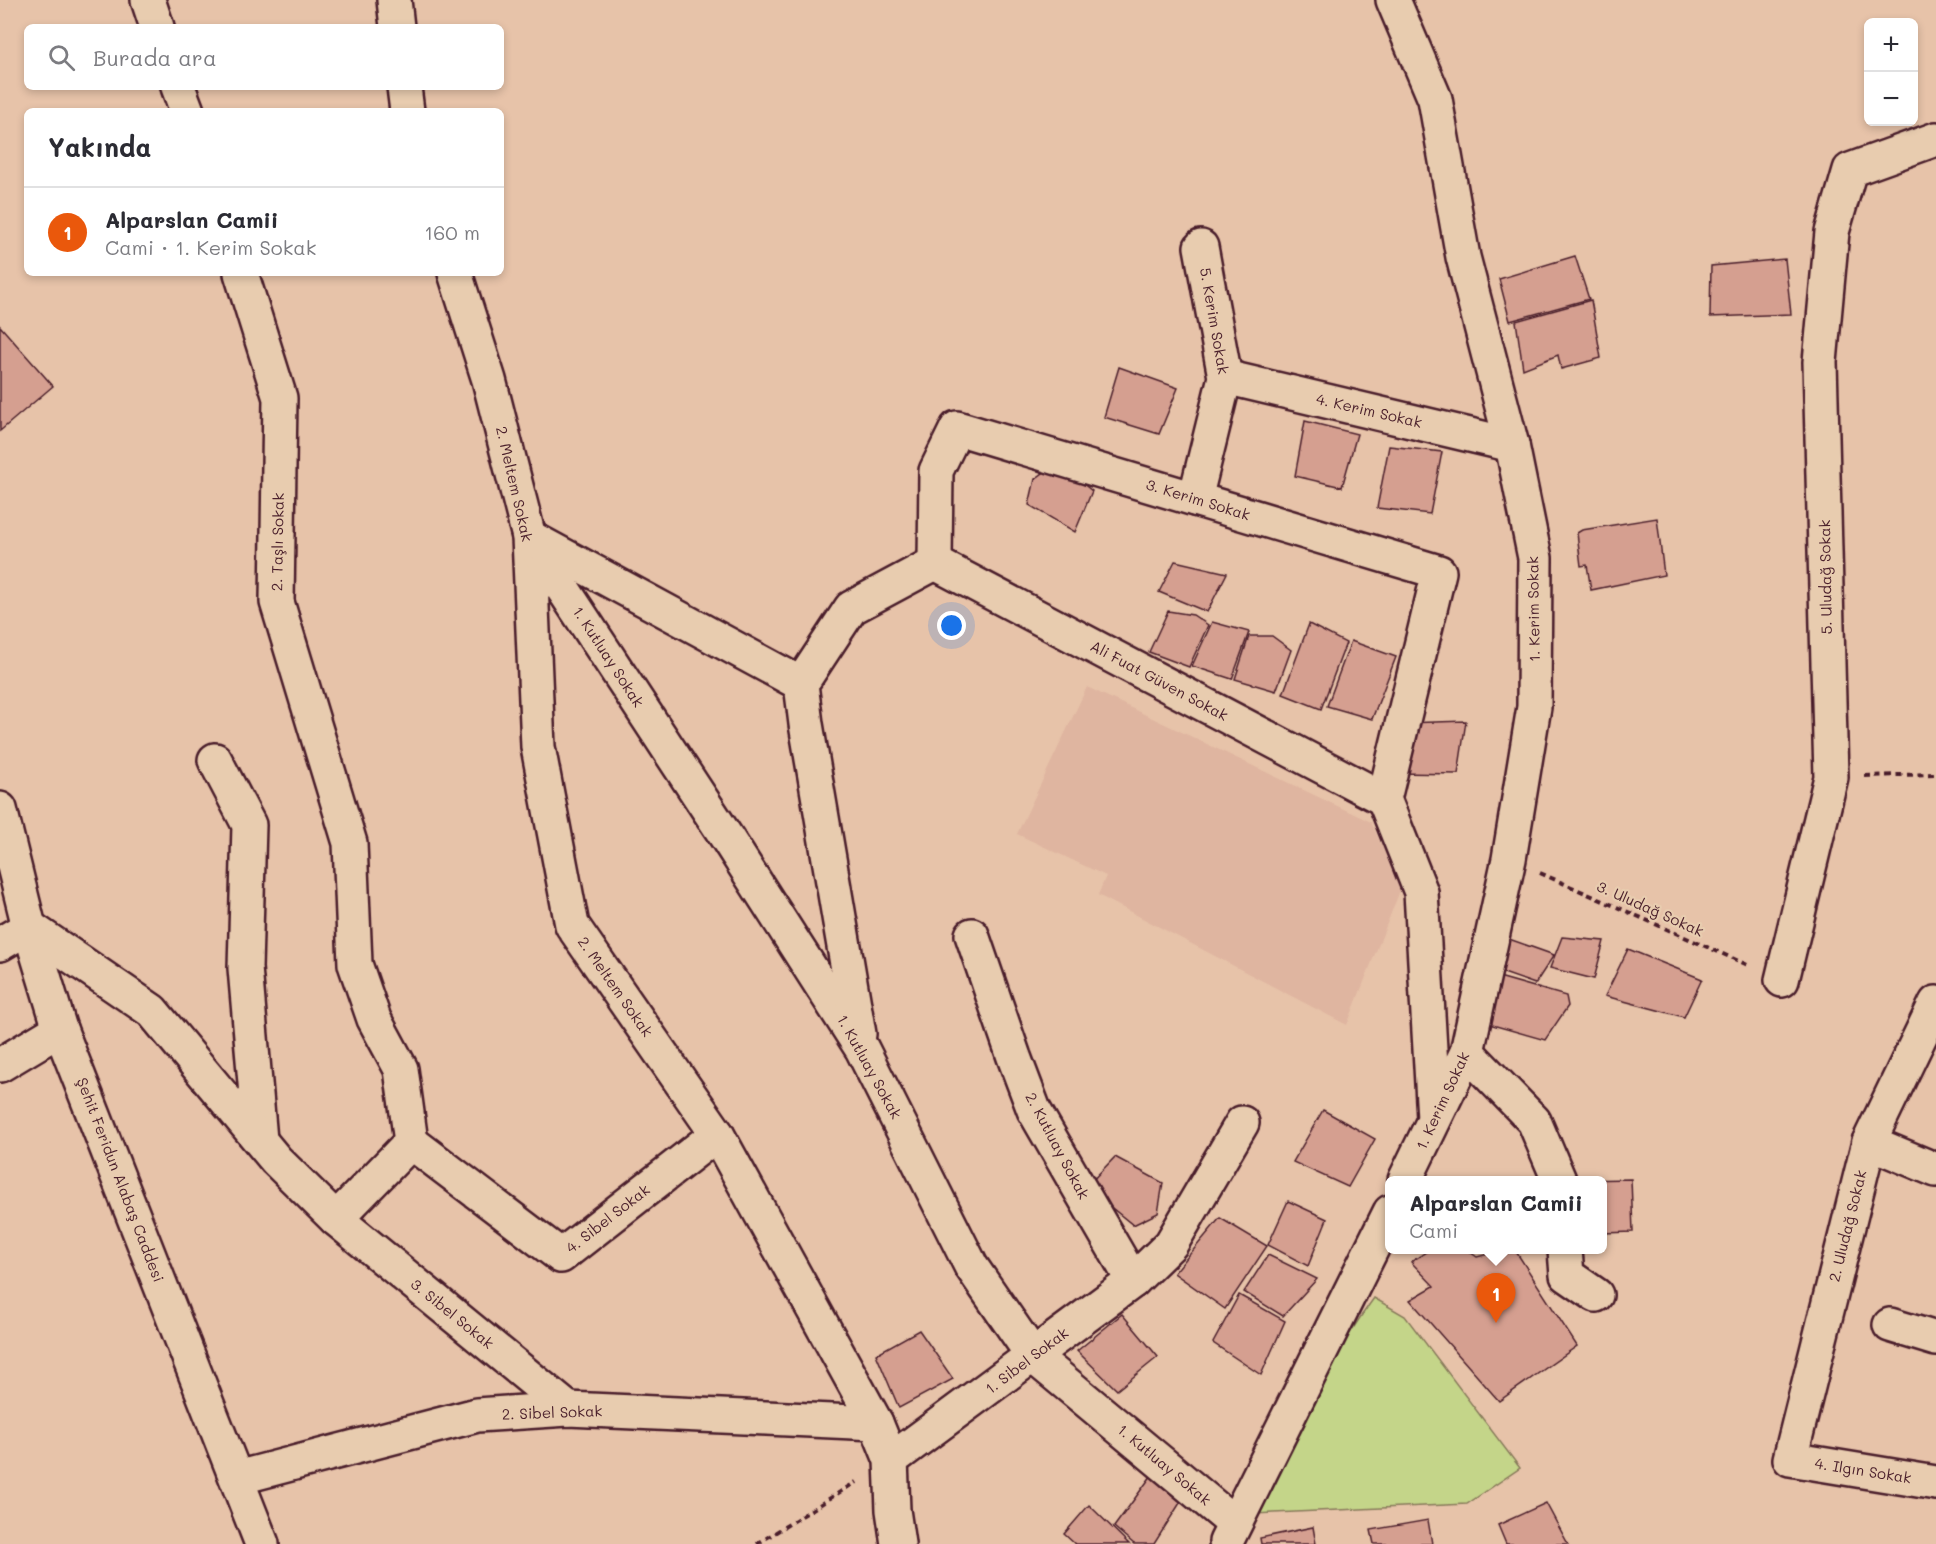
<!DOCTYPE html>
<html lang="tr">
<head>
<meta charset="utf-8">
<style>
	:root { --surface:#fff; --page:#f7f7f7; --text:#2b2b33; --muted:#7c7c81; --line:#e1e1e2; --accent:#ea580c }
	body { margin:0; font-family:Mali,sans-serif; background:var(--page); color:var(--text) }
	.controls { position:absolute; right:18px; top:18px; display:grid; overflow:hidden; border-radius:9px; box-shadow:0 3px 9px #0003 }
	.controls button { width:54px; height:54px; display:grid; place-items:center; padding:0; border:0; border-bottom:2px solid var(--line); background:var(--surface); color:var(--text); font:30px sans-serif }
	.you { position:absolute; left:952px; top:626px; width:21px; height:21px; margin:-15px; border:4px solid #fff; border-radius:50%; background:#1a73e8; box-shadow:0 0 0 9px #1a73e833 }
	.badge { display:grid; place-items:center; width:39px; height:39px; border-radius:50%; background:var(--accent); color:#fff; font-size:20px; font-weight:700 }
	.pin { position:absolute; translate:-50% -50px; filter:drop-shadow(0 2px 3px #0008) }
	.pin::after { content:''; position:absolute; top:32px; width:21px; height:18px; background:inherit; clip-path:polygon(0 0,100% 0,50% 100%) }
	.popup { position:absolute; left:1385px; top:1176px; width:222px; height:78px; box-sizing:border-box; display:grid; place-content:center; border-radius:9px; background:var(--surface); filter:drop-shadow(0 2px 4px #0005); font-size:20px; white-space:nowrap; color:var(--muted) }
	.popup b { font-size:22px; color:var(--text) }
	.popup::after { content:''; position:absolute; left:50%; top:100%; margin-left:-12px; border:12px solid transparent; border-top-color:var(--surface) }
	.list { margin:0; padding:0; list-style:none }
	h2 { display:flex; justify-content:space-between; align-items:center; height:78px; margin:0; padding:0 24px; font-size:26px }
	h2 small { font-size:20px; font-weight:400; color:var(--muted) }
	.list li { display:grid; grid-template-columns:39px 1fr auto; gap:18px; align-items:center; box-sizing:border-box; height:90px; padding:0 24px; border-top:2px solid var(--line) }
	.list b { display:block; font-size:22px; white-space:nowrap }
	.list p { margin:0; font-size:20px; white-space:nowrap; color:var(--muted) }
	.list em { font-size:20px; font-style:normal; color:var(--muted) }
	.icon { flex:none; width:33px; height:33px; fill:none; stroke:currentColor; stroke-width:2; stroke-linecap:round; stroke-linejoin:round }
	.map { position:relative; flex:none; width:1936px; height:1544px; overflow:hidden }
	.search { position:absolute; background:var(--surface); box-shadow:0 3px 9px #0003; left:24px; top:24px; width:480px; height:66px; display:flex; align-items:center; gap:15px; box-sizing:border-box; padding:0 21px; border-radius:9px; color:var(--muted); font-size:22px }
	.panel { position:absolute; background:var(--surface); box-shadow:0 3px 9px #0003; left:24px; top:108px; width:480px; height:168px; border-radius:9px }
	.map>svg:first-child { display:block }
	.built { fill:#dfb5a0 }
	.green { fill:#c4d589; stroke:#877a5a; stroke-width:1.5 }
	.building { fill:#d59f90; stroke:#4a1f2b; stroke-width:1.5 }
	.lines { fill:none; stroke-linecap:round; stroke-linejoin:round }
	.minor-casing { stroke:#4a1f2b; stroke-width:38 }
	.tertiary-casing { stroke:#4a1f2b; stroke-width:38 }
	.path { stroke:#4a1f2b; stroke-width:4; stroke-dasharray:6 4.5; stroke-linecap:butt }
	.minor { stroke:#e8ccaf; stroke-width:33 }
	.tertiary { stroke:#e8ccaf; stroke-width:33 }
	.labels { text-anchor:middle; stroke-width:4.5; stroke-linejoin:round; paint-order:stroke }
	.street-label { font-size:15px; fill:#4a1f2b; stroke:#e8ccaf }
</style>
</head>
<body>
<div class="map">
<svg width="1936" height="1544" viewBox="0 0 1936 1544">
	<rect width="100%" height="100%" fill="#e7c3a9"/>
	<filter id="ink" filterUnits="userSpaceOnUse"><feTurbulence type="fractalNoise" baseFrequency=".0167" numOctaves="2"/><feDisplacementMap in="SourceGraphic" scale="12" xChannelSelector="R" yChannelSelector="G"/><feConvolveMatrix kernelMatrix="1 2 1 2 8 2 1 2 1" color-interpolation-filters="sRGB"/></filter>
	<g filter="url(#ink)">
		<path class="built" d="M1087,687L1371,822L1401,888L1347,1025L1098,895L1106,876L1017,834Z"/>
		<path class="green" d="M1374,1298L1405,1316L1520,1468L1467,1504L1254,1514C1291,1441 1325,1364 1374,1298Z"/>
		<g class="building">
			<path d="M1575,256L1589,299L1510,321L1499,279Z"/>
			<path d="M1785,259L1791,314L1710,317L1711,266Z"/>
			<path d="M1591,300L1601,358L1561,369L1558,355L1523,369L1516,321Z"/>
			<path d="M0,326L53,386L0,431Z"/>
			<path d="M1119,367L1178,388L1159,434L1104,417Z"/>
			<path d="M1305,421L1357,434L1342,487L1295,476Z"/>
			<path d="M1389,446L1442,452L1430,514L1377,508Z"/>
			<path d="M1057,463L1092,491L1075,532L1029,505L1035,479Z"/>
			<path d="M1657,518L1664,575L1591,590L1587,565L1581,566L1577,533L1582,530Z"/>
			<path d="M1175,561L1227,573L1207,612L1159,592Z"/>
			<path d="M1168,611L1193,615L1208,625L1189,667L1149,652Z"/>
			<path d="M1212,622L1249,632L1232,679L1192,666Z"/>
			<path d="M1309,624L1346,643L1321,709L1283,694Z"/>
			<path d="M1249,636H1272L1291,650L1276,691L1235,679Z"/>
			<path d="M1351,641L1396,657L1372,719L1327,706Z"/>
			<path d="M1466,721L1458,774L1396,773L1404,723Z"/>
			<path d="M1562,937L1604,941L1594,979L1550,968Z"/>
			<path d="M1509,939L1554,955L1535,984L1498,971Z"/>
			<path d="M1628,949L1702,979L1684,1017L1605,996Z"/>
			<path d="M1499,977L1566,996L1568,1006L1545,1040L1482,1022Z"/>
			<path d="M1323,1110L1375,1139L1348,1187L1293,1162Z"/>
			<path d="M1115,1157L1163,1183L1158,1213L1133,1225L1086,1187Z"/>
			<path d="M1631,1179L1633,1232L1603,1233V1180H1579Z"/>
			<path d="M1288,1201L1327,1219L1308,1266L1268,1245Z"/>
			<path d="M1220,1218L1267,1246L1225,1309L1174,1273Z"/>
			<path d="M1429,1250H1467L1477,1257L1504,1250H1515L1577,1346L1499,1401L1410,1300L1434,1286L1411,1262Z"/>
			<path d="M1268,1255L1317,1279L1283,1316L1244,1292Z"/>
			<path d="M1239,1295L1285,1321L1261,1375L1213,1343Z"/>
			<path d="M1122,1314L1158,1357L1117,1390L1077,1351Z"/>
			<path d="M919,1330L953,1379L899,1408L876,1354Z"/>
			<path d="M1157,1468L1185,1495L1154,1544H1134L1114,1527Z"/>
			<path d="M1546,1503L1568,1544H1506L1498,1525Z"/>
			<path d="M1089,1505L1129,1544H1075L1064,1534Z"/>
			<path d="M1428,1520L1432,1544H1374L1371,1530Z"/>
			<path d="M1313,1527L1316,1544H1261L1260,1538Z"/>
		</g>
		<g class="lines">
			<defs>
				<g id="minor">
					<path d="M148,0L157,27"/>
					<path d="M394,0L397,27"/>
					<path d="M1393,0L1435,99L1463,257L1512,445L1535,558L1534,707L1509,859L1467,1052L1405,1180"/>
					<path d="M178,87L187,111"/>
					<path d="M404,87L407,111"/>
					<path d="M241,273L280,398L277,602L350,843L355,964L374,1019L401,1069L411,1142"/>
					<path d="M455,273L489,380L529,537L538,747L572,925L717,1134L876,1423L891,1460L893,1510L898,1544"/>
					<path d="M1225,377L1512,445"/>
					<path d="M1195,499L1225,377L1201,247"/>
					<path d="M529,537L727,838L862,1049L971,1266L1033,1356L1234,1523"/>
					<path d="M533,539L801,684"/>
					<path d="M935,563L936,471L957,428L1439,572L1384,799L1421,892L1434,1119"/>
					<path d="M935,563L1384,799"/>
					<path d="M215,760L249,825L245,968L260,1140"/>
					<path d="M972,935L1014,1057L1034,1110L1133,1281"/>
					<path d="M0,944L29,927L152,1011L276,1160L336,1219L568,1409"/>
					<path d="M1782,980L1831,777L1820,362L1832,232L1850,170L1936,139"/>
					<path d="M1936,1003L1869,1142L1790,1459L1936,1483"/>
					<path d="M859,1034L806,724L801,684L851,608L935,563"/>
					<path d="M1467,1052L1534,1121L1559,1180"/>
					<path d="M0,1065L60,1029"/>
					<path d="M411,1142L561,1256L717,1134"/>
					<path d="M1869,1142L1936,1170"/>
					<path d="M336,1219L411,1142"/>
					<path d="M1565,1250L1567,1275L1596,1295"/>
					<path d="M1890,1325L1936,1339"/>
					<path d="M891,1460L1133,1281L1171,1244L1242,1123"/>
					<path d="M237,1478L477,1415L568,1409L876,1423"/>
					<path d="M1226,1542L1390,1212"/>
				</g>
				<path id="tertiary" d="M0,809L29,927L60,1029L262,1544"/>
			</defs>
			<use href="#minor" class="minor-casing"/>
			<use href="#tertiary" class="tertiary-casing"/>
			<g class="path">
				<path d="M1865,776L1936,774"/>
				<path d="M1540,873L1750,966"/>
				<path d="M757,1544L856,1482"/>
			</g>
			<use href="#minor" class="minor"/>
			<use href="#tertiary" class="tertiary"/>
		</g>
	</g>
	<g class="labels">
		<g class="street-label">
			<text transform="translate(1214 321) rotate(80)" y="5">5. Kerim Sokak</text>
			<text transform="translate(1369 411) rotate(13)" y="5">4. Kerim Sokak</text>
			<text transform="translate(514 484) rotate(77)" y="5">2. Meltem Sokak</text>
			<text transform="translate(1198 500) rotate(17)" y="5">3. Kerim Sokak</text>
			<text transform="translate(278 542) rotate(-89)" y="5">2. Taşlı Sokak</text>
			<text transform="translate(1826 577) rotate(-91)" y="5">5. Uludağ Sokak</text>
			<text transform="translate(1534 609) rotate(-91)" y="5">1. Kerim Sokak</text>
			<text transform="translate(608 657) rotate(57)" y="5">1. Kutluay Sokak</text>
			<text transform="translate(1159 681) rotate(28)" y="5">Ali Fuat Güven Sokak</text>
			<text transform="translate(1650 909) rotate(24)" y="5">3. Uludağ Sokak</text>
			<text transform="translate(615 987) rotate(55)" y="5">2. Meltem Sokak</text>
			<text transform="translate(869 1067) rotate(61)" y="5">1. Kutluay Sokak</text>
			<text transform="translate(1443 1101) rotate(-65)" y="5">1. Kerim Sokak</text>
			<text transform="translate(1057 1146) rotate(62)" y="5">2. Kutluay Sokak</text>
			<text transform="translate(120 1180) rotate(69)" y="5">Şehit Feridun Alabaş Caddesi</text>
			<text transform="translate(608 1219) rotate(-38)" y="5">4. Sibel Sokak</text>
			<text transform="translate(1848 1226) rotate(-76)" y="5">2. Uludağ Sokak</text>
			<text transform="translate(452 1314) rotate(39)" y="5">3. Sibel Sokak</text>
			<text transform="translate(1027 1361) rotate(-37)" y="5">1. Sibel Sokak</text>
			<text transform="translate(552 1413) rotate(-2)" y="5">2. Sibel Sokak</text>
			<text transform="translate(1164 1465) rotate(40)" y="5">1. Kutluay Sokak</text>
			<text transform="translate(1863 1471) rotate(9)" y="5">4. Ilgın Sokak</text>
		</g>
	</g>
</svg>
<div class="controls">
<button>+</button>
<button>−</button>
</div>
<div class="you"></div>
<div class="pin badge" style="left:1496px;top:1323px">1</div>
<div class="popup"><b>Alparslan Camii</b>Cami</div>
<div class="search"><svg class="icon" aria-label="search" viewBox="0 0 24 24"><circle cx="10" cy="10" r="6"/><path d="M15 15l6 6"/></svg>Burada ara</div>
<section class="panel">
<h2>Yakında<small></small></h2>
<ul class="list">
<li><span class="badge">1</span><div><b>Alparslan Camii</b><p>Cami · 1. Kerim Sokak</p></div><em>160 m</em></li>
</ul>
</section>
</div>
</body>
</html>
